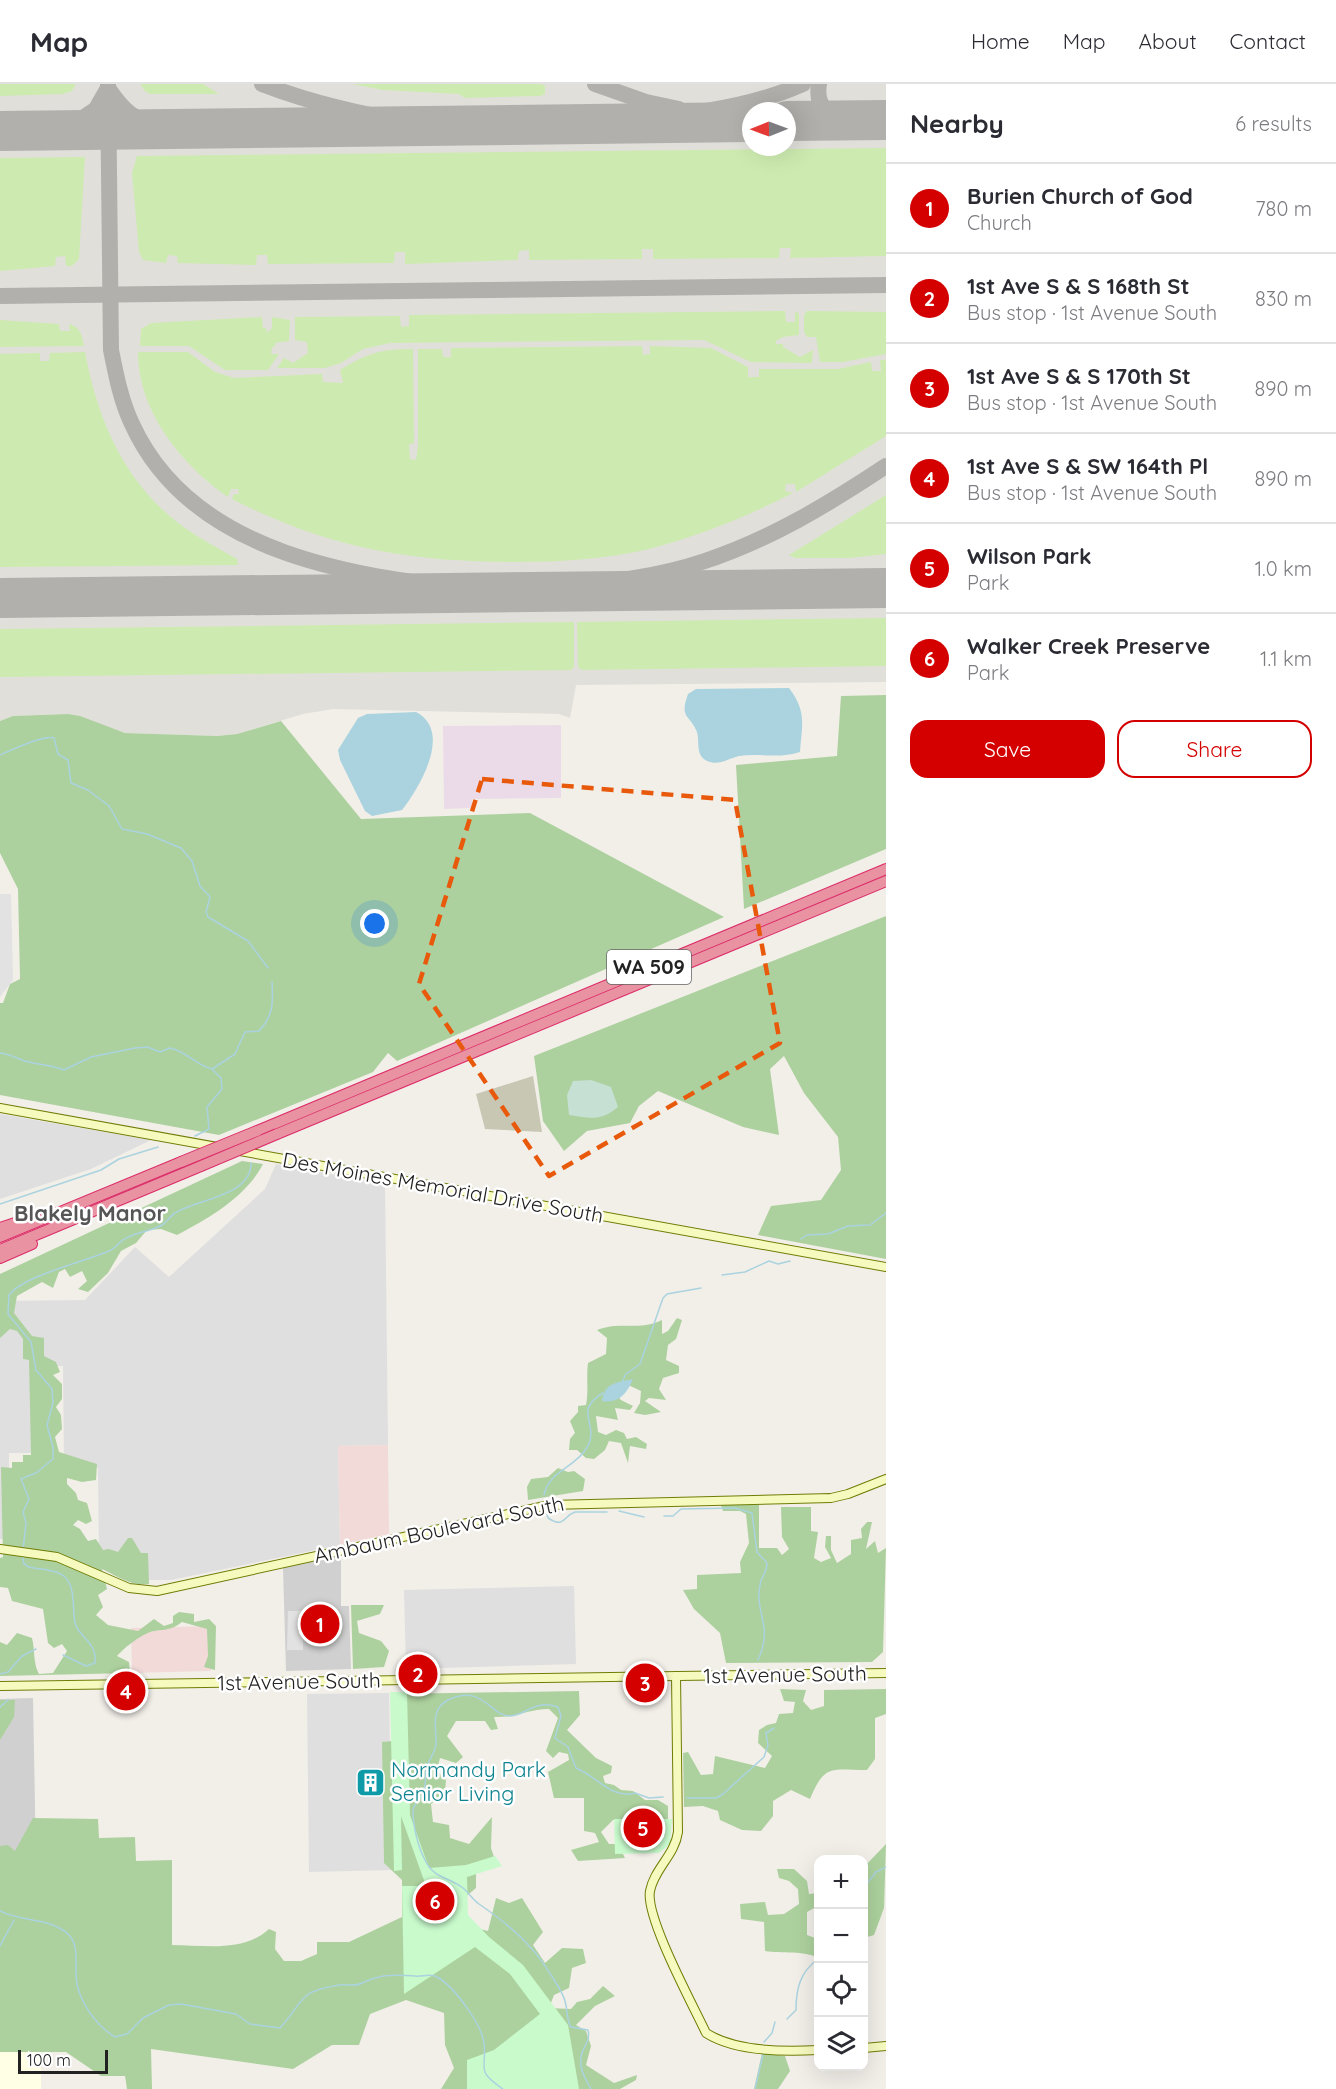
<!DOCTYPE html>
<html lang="en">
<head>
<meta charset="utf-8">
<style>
	:root { --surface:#fff; --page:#f2f2f3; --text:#2b2b33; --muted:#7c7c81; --line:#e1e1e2; --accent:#d40000 }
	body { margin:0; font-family:Quicksand,sans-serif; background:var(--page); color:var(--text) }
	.controls { position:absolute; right:18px; bottom:18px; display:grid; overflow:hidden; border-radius:12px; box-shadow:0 6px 24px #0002 }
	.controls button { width:54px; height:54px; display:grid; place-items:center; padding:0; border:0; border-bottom:2px solid var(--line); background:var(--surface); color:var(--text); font:30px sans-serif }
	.compass { position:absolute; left:742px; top:18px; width:54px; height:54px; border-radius:50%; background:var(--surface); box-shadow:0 6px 24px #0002; rotate:269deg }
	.scale { position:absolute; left:18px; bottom:15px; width:90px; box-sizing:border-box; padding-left:6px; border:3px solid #222; border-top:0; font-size:16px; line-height:21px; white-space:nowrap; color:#222; -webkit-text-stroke:4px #fff; paint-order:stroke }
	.you { position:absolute; left:375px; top:840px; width:21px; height:21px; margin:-15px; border:4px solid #fff; border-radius:50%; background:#1a73e8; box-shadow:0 0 0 9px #1a73e833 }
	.badge { display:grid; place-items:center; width:39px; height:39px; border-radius:50%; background:var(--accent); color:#fff; font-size:20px; font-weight:700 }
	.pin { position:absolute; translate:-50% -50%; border:3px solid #fff; box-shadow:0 2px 6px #0006 }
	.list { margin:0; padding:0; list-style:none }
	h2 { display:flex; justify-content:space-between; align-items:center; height:78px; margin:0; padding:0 24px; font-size:26px }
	h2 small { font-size:20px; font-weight:400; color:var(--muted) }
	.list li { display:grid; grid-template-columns:39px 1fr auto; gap:18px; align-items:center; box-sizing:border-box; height:90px; padding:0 24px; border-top:2px solid var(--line) }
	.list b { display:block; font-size:22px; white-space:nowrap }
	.list p { margin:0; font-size:20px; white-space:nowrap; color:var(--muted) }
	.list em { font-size:20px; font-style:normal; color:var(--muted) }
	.actions { display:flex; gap:12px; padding:18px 24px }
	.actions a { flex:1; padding:14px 0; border:2px solid var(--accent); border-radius:18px; text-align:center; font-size:21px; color:var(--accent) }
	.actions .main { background:var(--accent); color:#fff }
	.icon { flex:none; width:33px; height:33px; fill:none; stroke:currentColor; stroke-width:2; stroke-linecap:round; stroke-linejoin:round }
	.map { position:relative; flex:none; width:886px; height:2005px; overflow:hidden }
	header { display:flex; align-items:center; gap:36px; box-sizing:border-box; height:84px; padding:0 30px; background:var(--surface); border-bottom:2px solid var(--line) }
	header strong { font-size:28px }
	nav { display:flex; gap:33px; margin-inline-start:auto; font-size:21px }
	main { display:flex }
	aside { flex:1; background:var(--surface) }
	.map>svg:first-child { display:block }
	.residential { fill:#e0dfdf }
	.commercial { fill:#f2dad9 }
	.industrial { fill:#ebdbe8 }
	.education { fill:#ffffe5 }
	.religious { fill:#d0d0d0 }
	.airport { fill:#e1dfda; fill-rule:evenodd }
	.construction { fill:#c7c7b4 }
	.grass { fill:#cdebb0 }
	.forest { fill:#add19e }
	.wetland { fill:#c6e0d4 }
	.park { fill:#c8facc }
	.parking { fill:#e2e2e2 }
	.water { fill:#aad3df }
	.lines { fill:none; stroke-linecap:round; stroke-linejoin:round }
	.stream { stroke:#aad3df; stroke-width:1.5 }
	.taxiway { stroke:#b1b0ac; stroke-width:16 }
	.runway { stroke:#b1b0ac; stroke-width:40 }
	.secondary-casing { stroke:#707d05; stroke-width:10 }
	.highway-casing { stroke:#dc2a67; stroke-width:12 }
	.secondary { stroke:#f7fabf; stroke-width:8 }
	.highway { stroke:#e892a2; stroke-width:10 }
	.highway-bridge-casing { stroke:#dc2a67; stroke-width:12; stroke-linecap:butt }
	.highway-bridge { stroke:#e892a2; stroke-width:10 }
	.marked { fill:none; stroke:#e8590c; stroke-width:4.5; stroke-dasharray:12 8; stroke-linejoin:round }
	.labels { text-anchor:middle; stroke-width:5; stroke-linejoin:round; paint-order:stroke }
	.shield { fill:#fff; stroke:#646464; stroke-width:1.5 }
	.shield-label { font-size:20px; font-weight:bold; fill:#222 }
	.street-label { font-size:21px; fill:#222; stroke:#fff }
	.culture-label { font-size:21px; fill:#0d838f; stroke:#fff; text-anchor:start }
	.neighbourhood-label { font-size:22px; font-weight:bold; fill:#555; stroke:#fff }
</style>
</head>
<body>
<header>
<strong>Map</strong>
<nav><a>Home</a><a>Map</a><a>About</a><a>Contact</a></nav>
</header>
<main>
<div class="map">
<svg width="886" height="2005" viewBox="0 0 886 2005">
	<rect width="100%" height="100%" fill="#f2efe9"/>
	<g class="residential">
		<path d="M0,1030L151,1056L91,1085L0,1115Z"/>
		<path d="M276,1080L385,1100L388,1361L338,1362L340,1461L171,1496H149L99,1473L98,1384H64L63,1282H31L32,1369H9V1455H0V1217L85,1216L135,1163L169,1193L265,1105Z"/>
		<path d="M574,1502L576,1580L406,1585L404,1506Z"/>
		<path d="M389,1609L392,1786L309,1788L307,1610Z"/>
	</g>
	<g class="commercial">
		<path d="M388,1361L389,1450L340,1461L338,1362Z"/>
		<path d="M210,1542L211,1587L132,1589L131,1544Z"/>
	</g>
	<path class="industrial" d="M561,641V714L472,715V724L444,725L443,642Z"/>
	<path class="education" d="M41,1962V2005H0V1963Z"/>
	<g class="religious">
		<path d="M341,1471V1522H349L351,1585L286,1587L283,1484Z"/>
		<path d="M33,1614L36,1779H0V1615Z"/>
	</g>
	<path class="airport" d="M0,0H886V598L576,601L570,634L559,630L333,625L303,630L237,650L217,652L125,649L68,630L13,632L0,637ZM751,27H787V63H751Z"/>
	<path class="construction" d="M533,992L542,1048L485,1045L476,1010Z"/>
	<g class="grass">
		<path d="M0,0H76L72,7L63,10L0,12Z"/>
		<path d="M140,0H203L219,10H150L145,7Z"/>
		<path d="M352,0H541L545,2V10L540,12L465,14L459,10L383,6Z"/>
		<path d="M886,64V172L790,174L791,164H780L779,174L653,175V165H642V175L529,176V166L519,167L518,176L405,180V168H395L394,179L268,180L267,171H257L256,181L178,179L177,172L168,171L166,179L143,176L139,168L132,89L137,72Z"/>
		<path d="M85,73L79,175L72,182H66L65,172L56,173L55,182L0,187V74Z"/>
		<path d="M785,227L786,238H795V227L799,230V251L783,253L776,257V260H783V263L800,273L813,266L812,279L751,278L704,256L390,259L363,265L341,279L325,284H277L284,274L293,279L308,269L307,258L295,256V233L400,232L401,243L409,242V231Z"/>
		<path d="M807,227L886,228V270L843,278H820L816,253H807L804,248V231Z"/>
		<path d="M262,233L263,244H266L267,249L272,244V233L290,236L289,257L275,259V263H272L271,270H279L268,286H225L189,262H140L141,245L151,239Z"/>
		<path d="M0,236L59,240L60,247H70L69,240C81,243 82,252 84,262L0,263Z"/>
		<path d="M642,262L643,271L650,270V262L711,264L748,283V293H759V285H838L871,278L872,287H881L880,276H886V352L796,408L795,400H786L785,407L793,409C746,433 699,452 649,465C606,475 561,478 517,478C410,478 328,464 232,415L234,410H239L238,405H231L228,413C182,381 138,328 138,268H188L215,288L234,294L322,290L323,298L343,299L340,286C368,269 380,265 413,265L414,359L409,360L410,375L416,376L418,362V265H442L443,273H451V264Z"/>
		<path d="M85,268C98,338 126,402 185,444C202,456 220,465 237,475L238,481L0,483V270L40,269V277H49L50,269Z"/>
		<path d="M886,411V470L849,474H795L789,471Z"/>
		<path d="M886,534V582L582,586L578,583L577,538Z"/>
		<path d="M574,538V583L571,586L0,593V545Z"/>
	</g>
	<g class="forest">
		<path d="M886,611V765L744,825L736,681L837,672L841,612Z"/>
		<path d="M68,630L80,632L125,649L217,652L237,650L281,637L361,735L530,729L724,833L397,977L388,969L373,988L219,1051L0,1011V919H3L10,900L20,895L18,805L0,769V637L13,632Z"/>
		<path d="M886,832V1175L758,1151L771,1122L821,1116L841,1086L838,1053L804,1009L784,972L770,985L779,1051L743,1043L658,1007L639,1022L630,1039L587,1047L564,1067L543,1037L534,972Z"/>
		<path d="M242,1077L263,1080C246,1113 209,1134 177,1151L161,1145L147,1146L136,1159L121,1167L108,1189L88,1208L78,1205L87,1197L82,1187L70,1193L65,1185L59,1188L53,1204L42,1198L17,1212L14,1229L32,1252L44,1254V1272L56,1278L60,1288L53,1291L62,1300V1315L56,1323L61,1331L62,1345L55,1353L59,1368L97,1380L96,1396L82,1398L67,1394V1400L76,1409L78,1416L87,1419L92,1437L86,1440L78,1436L73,1441L80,1445L88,1457L96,1455L103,1466L109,1465L118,1468L128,1454H132L141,1469H148L149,1500C130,1502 119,1493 102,1485L107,1505L98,1511L103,1523L96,1531L108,1541L138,1547L154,1535L164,1542L173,1539V1532L179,1528L194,1530V1538L209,1535L216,1542L215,1586L204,1583L208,1572L207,1545L182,1538C172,1546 167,1545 154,1547C143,1549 125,1563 117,1572L129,1578L130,1589L0,1592V1558L7,1561L17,1549L32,1554C35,1565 33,1580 39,1590L53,1589L67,1567L62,1560L54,1564L48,1559L43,1525L12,1517L8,1504L0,1503V1474L3,1473L1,1383L12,1384V1378H23V1371H31L29,1276L23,1275V1255L17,1247L10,1245L0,1254V1190Z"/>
		<path d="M677,1234L682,1236L676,1255L668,1261L666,1276L679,1282V1289L663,1294L659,1305L666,1316L649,1314L645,1317L661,1328L645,1331L634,1329L640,1319L641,1307L626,1300L613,1307L621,1316L633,1322L630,1326L615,1324L618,1336L596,1332L598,1348L606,1351L616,1346L624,1349L627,1355L636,1353L647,1360L646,1365L630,1362L628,1379L621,1359L609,1357L605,1366L594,1375L586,1374L577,1366H569L570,1355L575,1349L570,1337L578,1328V1322L586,1321C589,1306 586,1294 588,1279L606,1270L607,1254L597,1246C618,1237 641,1247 662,1236V1250L668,1247Z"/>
		<path d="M558,1384L568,1388L574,1387L585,1395L583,1407L528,1416L527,1403L531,1395L548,1393Z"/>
		<path d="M721,1421H759V1464H777L782,1471L789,1465L782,1453L781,1423H811V1447L818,1448L814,1474L821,1478L831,1474L825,1463L826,1452H831V1466L837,1479L851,1470V1456L862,1454L861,1445L867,1438H872L866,1465L875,1457L878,1469L886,1464L883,1568L872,1578L726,1579L720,1549L694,1525L683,1506L697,1505V1491L741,1489L740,1478L749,1459L746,1430L740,1427H723Z"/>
		<path d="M351,1521H384L380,1530L357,1537L359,1549L381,1557L389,1567L384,1583L353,1585Z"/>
		<path d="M780,1605L806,1606L803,1617L811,1626L824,1622V1606L886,1605V1630L875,1634V1675L867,1686C831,1686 825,1679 810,1715L791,1706L773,1717V1732L761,1747L742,1746L720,1736L718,1727L703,1722L684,1723L683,1669L688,1668L701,1691L713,1690L715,1672L765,1684L772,1672L758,1659L759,1646L767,1641L776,1639L779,1630L793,1629L795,1618L784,1617Z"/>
		<path d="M579,1607L580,1631L567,1646L596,1674L612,1682L611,1689L603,1692L605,1699L614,1701L621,1706L633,1707L645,1716H658L668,1722V1736H613L601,1748L609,1760H618L625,1774L578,1777L571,1766L599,1758L595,1749L584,1747V1714H554L548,1688L569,1676L568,1670L559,1668L553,1674L546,1667L558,1634L549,1625C530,1625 514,1634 494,1633L498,1645L491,1646L485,1637H456L447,1652L463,1673L456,1679L440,1674L437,1687L446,1696L445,1709L431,1720L433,1738L449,1741L450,1754L469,1760L492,1733L491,1764L497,1782L476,1787V1804L462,1816L468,1842L488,1847L496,1814L509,1819L522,1814L543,1848L533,1861L545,1879L562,1864L583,1865L586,1879L572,1884L569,1904L554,1911L549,1924L571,1925L577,1918L590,1915L603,1902L615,1912L595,1922L576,1941L586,1947L591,1962L586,1981L614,1999L637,1991L636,1996L620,2005H441L454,1984L445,1961L444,1929L406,1916L370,1930L359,1961H332L293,1985L151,1965L152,2005H127L125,1992H101L66,1968H0V1762L8,1761L15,1767L33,1734L98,1735L99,1754L135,1753L136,1777L172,1776V1861C205,1861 243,1869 269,1845L276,1848L275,1865L284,1877H301L317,1870V1858H349L402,1833V1796L384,1779L382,1658L392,1657L391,1610Z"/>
		<path d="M0,1616H15L14,1633L0,1656Z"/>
		<path d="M886,1760L884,1824L874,1851L864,1854V1783Z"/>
		<path d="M777,1785H794L807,1797L809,1810L818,1809V1822L807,1828V1851L818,1855V1874C804,1866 782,1870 765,1867L764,1838L741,1835L740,1820L765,1818L768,1831L784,1830L799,1820L798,1805L789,1797L779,1794Z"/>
		<path d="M762,1969L785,1972L790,1987L778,2005H754Z"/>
	</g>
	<path class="wetland" d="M591,996L611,1003L618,1023C600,1038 591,1034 569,1031L567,1011L573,997Z"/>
	<g class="park">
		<path d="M390,1608H407L410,1731L429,1784L466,1781L495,1772L502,1782L467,1793L468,1831L489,1853L523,1881L568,1941L579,2005H467V1976L494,1966L540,1930L510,1890L475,1863L404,1910L402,1802H426L401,1732L402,1786L394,1787Z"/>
		<path d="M614,1735H672L670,1760L659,1769L615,1770Z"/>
	</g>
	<g class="parking">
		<path d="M0,810H11L13,896L0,913Z"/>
		<path d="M288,1527H303V1566H287Z"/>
	</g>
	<g class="water">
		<path d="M789,604C807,628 802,640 800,668C780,675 759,669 739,672C727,675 719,682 707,677C695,671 700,658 697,648C690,630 679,635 688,610L696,605Z"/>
		<path d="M416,628C453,647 420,703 402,726L372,732L365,727L340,676L338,666L358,634L367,630Z"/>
		<path d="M633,1295C627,1310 618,1320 602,1317C605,1298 616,1299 633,1295Z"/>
	</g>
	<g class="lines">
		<g class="stream">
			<path d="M0,671C12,666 44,650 54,654L58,670L68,676L71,699L88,706L109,722L122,745L147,750L181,764L192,777L200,802L210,813L206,828L208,833L248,857L268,884"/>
			<path d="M0,969C12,970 18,976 29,978C41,981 52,981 64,986L91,973L135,964L147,963L160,968L170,964C186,967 196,981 212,985"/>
			<path d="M195,1052L209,1045L207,1023L222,1005L221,994L212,985L235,970L245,948L259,947C274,931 273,918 272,898"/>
			<path d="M0,1120L101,1086L119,1075L158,1063"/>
			<path d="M801,1155L807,1151L828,1150L848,1142L870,1141L886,1129"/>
			<path d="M722,1191L745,1188L769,1177L778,1180L790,1177"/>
			<path d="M622,1298L626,1290L640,1280L663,1214L667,1210L701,1204"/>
			<path d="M544,1411C548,1388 574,1384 586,1365C602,1341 571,1328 603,1309"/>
			<path d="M619,1427L644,1433"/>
			<path d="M547,1430L548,1434C565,1445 563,1432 575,1428H607"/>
			<path d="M664,1432H673L681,1425L735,1424L752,1429L757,1468L767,1479C767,1488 761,1493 760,1501C754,1529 774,1542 758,1576"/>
			<path d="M23,1466L26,1439L23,1428L29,1415L21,1395L36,1389L53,1375V1363L47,1341L53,1319L52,1305L36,1286L31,1258L8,1230L9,1211C23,1192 86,1177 109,1167C115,1165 118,1159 123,1156C134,1148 150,1148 162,1141C167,1138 170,1132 175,1129C196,1115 251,1113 251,1079"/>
			<path d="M22,1470L24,1480L29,1483C40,1486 56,1485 65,1493C76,1504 72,1525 75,1539C79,1554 97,1557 95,1579L86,1582L63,1571"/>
			<path d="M0,1590L8,1588L22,1572L36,1565"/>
			<path d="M0,1623L8,1616"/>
			<path d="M687,1714H716L723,1710L764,1673L768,1661L766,1649L774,1644"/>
			<path d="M864,1803L876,1788L886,1783"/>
			<path d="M0,1827C23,1839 49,1832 69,1851C79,1862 75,1878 76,1892C77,1915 95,1941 115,1953L127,1950L143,1934L169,1921L181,1920L236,1930L250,1940L280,1944C306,1915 297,1908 339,1901C347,1900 355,1903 362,1899C384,1889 391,1891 415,1892C422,1893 431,1889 437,1893C454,1902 482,1941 484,1959C487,1986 475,1986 503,2005"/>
			<path d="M0,1862L14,1836"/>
			<path d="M787,1935L796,1926C796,1905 800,1888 818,1875"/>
			<path d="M764,1958L772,1949L775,1938"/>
			<path d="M591,2005C586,1995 579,1986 581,1973C582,1963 591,1958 588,1946L571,1943C566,1935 568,1927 565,1917C562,1906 540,1873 531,1864C516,1847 498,1833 479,1820C473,1816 469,1809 463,1804C449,1793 434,1795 425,1776C418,1763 413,1742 413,1727C414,1718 421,1716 424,1708C426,1701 425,1693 426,1685C428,1676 435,1670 436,1660C437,1644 429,1626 448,1616C483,1599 491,1633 510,1632C527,1631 534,1615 558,1623L561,1632L555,1654L568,1663L576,1684C596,1692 613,1716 635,1709L649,1714L663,1713"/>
			<path d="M755,2005L763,1970"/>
		</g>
		<g class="taxiway">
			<path d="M108,0L111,266C116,291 121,317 132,340C193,474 361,493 489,508"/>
			<path d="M262,0C319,22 376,34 436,42"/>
			<path d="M595,0L646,18L679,25"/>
			<path d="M819,0C815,23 829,33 851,37"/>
			<path d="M787,33L836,35"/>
			<path d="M853,37L886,31"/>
			<path d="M564,40C645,33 728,33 803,0"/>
			<path d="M0,45L10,47"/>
			<path d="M65,46L96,25L108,4C124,28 133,34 160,45"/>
			<path d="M0,212L886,201"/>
			<path d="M817,505L886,495"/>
			<path d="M520,508C581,501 646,497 705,477C769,456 829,420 886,382"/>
		</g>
		<g class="runway">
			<path d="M787,37L886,36"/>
			<path d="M0,47L751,38"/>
			<path d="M0,514L886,504"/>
		</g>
		<defs>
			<g id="secondary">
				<path d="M0,1024L886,1183"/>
				<path d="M0,1465L57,1473L129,1504L157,1507L549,1421L831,1414L848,1410L886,1395"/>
				<path d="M676,1592L678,1748C675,1771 654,1785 650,1807C645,1833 693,1921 706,1949C736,1968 784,1968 818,1966"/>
				<path d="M0,1602L886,1589"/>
				<path d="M864,1964L886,1962"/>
			</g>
			<g id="highway">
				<path d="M257,1047L886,785"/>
				<path d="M277,1050L886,797"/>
				<path d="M0,1144L27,1135"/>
				<path d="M0,1153L181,1078"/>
				<path d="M0,1166L201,1082"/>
				<path d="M0,1174L32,1160"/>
			</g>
		</defs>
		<use href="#secondary" class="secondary-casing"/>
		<use href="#highway" class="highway-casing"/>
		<use href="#secondary" class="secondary"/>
		<use href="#highway" class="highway"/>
		<defs>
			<g id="highway-bridge">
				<path d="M181,1078L257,1047"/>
				<path d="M201,1082L277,1050"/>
			</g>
		</defs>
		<use href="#highway-bridge" class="highway-bridge-casing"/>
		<use href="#highway-bridge" class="highway-bridge"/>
	</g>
	<path class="marked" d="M482,695L735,716L780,959L549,1092L419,900Z"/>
	<defs>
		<symbol id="building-square" viewBox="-11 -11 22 22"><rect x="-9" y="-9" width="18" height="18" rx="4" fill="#0f9aa8" stroke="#fff"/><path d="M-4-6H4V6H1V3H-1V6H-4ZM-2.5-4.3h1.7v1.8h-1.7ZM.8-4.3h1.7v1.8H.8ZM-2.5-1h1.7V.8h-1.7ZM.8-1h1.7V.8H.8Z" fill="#fff"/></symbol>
	</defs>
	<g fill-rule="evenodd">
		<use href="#building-square" x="354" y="1682" width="33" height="33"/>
	</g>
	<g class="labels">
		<rect class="shield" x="607" y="866" width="84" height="34" rx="4.5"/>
		<g class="shield-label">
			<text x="649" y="890">WA 509</text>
		</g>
		<g class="street-label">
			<text transform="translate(443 1104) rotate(10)" y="7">Des Moines Memorial Drive South</text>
			<text transform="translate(439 1446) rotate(-12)" y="7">Ambaum Boulevard South</text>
			<text transform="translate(785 1591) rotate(-1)" y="7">1st Avenue South</text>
			<text transform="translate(299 1598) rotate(-1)" y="7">1st Avenue South</text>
		</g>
		<g class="culture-label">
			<text x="391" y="1693">Normandy Park<tspan x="391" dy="24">Senior Living</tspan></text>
		</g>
		<g class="neighbourhood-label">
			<text x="90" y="1137">Blakely Manor</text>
		</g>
	</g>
</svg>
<div class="controls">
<button>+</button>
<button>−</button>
<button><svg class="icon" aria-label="locate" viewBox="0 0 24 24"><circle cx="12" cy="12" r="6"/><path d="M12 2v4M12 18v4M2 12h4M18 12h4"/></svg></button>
<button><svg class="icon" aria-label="layers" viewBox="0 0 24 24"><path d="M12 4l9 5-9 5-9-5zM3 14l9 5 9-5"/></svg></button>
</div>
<svg class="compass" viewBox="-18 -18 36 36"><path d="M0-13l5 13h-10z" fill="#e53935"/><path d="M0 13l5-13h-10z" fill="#7c7c81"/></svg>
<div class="scale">100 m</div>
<div class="you"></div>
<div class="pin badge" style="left:320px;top:1540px">1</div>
<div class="pin badge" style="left:418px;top:1590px">2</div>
<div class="pin badge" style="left:645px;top:1599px">3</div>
<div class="pin badge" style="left:126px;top:1607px">4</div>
<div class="pin badge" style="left:643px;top:1744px">5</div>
<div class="pin badge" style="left:435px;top:1817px">6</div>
</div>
<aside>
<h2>Nearby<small>6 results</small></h2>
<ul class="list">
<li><span class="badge">1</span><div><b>Burien Church of God</b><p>Church</p></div><em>780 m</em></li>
<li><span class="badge">2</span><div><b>1st Ave S &amp; S 168th St</b><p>Bus stop · 1st Avenue South</p></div><em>830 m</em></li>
<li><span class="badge">3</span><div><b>1st Ave S &amp; S 170th St</b><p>Bus stop · 1st Avenue South</p></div><em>890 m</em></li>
<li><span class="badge">4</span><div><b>1st Ave S &amp; SW 164th Pl</b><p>Bus stop · 1st Avenue South</p></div><em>890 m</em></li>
<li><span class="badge">5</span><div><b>Wilson Park</b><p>Park</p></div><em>1.0 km</em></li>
<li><span class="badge">6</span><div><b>Walker Creek Preserve</b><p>Park</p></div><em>1.1 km</em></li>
</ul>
<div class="actions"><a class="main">Save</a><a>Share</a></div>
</aside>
</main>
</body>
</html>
